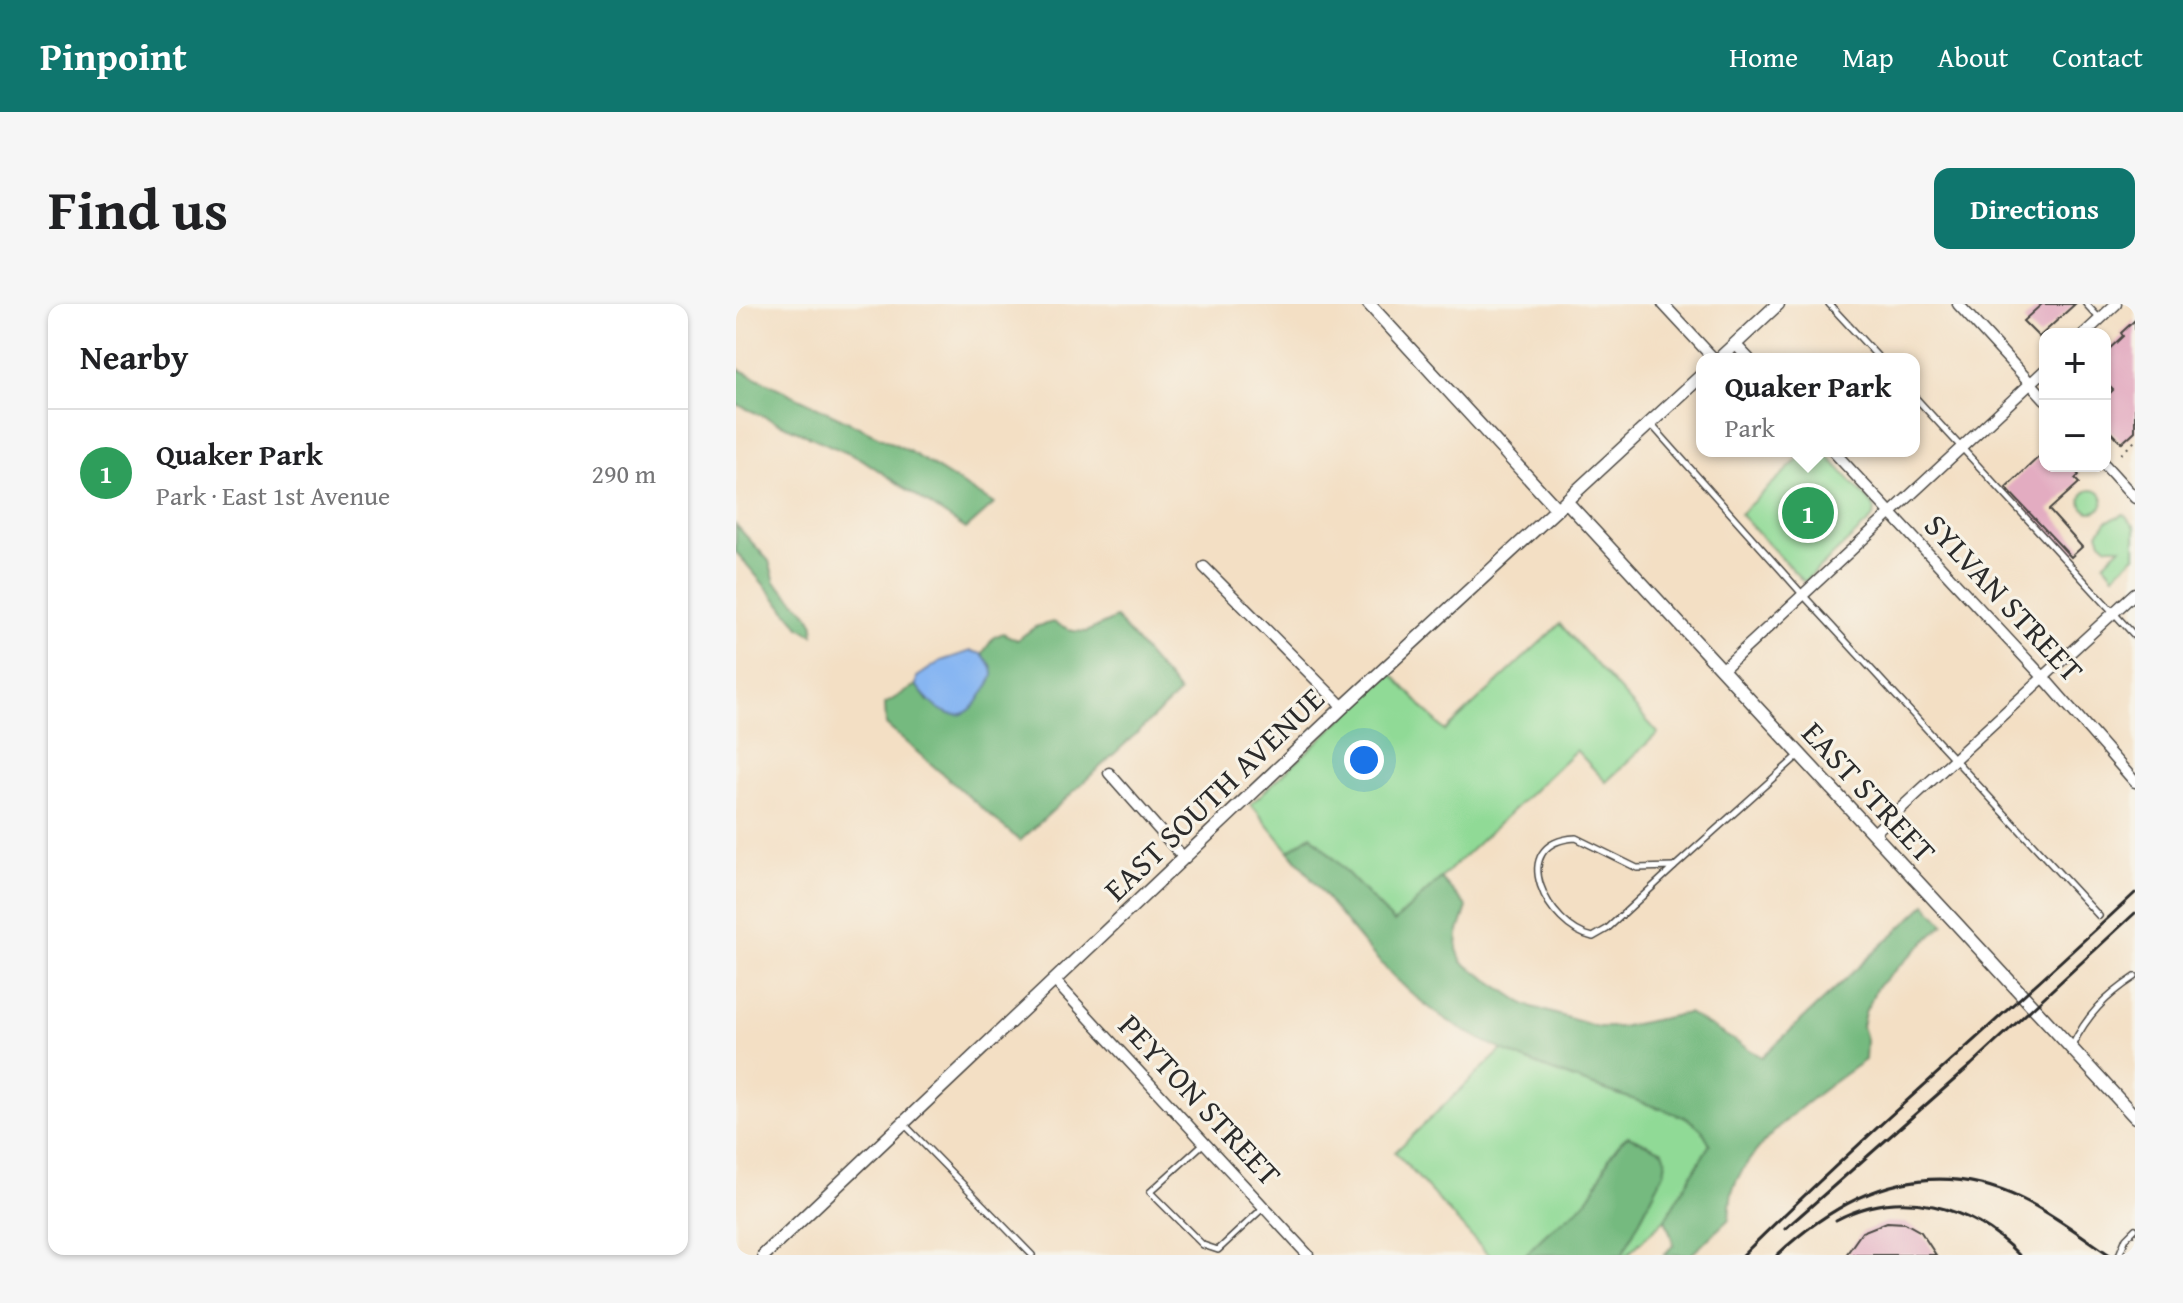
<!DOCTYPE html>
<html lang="en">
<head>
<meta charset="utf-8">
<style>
	:root { --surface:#fff; --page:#f6f6f6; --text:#202124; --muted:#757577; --line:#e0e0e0; --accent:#0f766e }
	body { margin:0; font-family:"Gentium Book Plus",serif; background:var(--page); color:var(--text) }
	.controls { position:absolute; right:24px; top:24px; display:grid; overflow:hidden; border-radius:16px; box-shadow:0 2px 6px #0004 }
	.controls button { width:72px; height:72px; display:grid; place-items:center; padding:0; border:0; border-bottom:2px solid var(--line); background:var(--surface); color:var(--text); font:40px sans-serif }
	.you { position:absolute; left:628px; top:456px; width:28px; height:28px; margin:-20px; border:6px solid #fff; border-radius:50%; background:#1a73e8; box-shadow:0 0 0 12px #1a73e833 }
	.badge { display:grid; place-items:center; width:52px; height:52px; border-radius:50%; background:var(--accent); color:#fff; font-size:26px; font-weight:700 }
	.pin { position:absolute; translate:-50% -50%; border:4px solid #fff; box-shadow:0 2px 8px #0006 }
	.popup { position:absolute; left:960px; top:49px; width:224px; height:104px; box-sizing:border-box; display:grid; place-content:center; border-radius:16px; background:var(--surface); filter:drop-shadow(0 2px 6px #0005); font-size:26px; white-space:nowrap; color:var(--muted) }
	.popup b { font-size:30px; color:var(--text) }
	.popup::after { content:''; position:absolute; left:50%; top:100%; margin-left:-16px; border:16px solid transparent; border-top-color:var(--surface) }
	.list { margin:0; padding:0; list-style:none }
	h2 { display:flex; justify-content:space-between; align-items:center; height:104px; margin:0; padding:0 32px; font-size:34px }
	h2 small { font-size:26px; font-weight:400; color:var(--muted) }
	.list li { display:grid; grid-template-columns:52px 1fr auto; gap:24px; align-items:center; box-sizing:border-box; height:128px; padding:0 32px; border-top:2px solid var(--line) }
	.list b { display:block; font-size:30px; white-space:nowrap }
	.list p { margin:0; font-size:26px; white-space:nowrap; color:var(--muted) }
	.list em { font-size:26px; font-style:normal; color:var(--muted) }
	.map { position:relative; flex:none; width:1399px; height:951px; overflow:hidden; border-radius:16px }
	header { display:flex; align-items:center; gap:48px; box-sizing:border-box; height:112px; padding:0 40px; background:var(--accent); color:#fff }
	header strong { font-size:38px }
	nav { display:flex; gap:44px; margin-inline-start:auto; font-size:28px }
	.intro { display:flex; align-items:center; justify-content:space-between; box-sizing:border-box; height:192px; padding:0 48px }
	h1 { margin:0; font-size:56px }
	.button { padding:20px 36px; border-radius:16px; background:var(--accent); color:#fff; font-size:28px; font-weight:700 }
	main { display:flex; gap:48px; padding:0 48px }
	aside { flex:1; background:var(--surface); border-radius:16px; box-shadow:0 2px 6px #0004 }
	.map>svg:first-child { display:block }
	.green { fill:#90da96; stroke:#5e8260; stroke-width:2 }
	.forest { fill:#74ba7f; stroke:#507255; stroke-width:2 }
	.water { fill:#87b6f2; stroke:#59708e; stroke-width:2 }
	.building { fill:#e3acc1 }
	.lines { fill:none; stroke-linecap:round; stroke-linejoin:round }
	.service-casing { stroke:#494642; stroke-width:8 }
	.minor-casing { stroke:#494642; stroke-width:13 }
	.tertiary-casing { stroke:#494642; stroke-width:15 }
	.path { stroke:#494642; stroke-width:2; stroke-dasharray:2 6; stroke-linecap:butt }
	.service { stroke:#fff; stroke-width:5 }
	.minor { stroke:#fff; stroke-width:10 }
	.tertiary { stroke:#fff; stroke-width:12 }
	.rail { stroke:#2b2b2b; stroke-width:3 }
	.labels { text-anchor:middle; stroke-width:6; stroke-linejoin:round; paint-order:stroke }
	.street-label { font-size:32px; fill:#2b2b2b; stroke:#f7f3e8 }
</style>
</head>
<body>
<header>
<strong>Pinpoint</strong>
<nav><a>Home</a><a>Map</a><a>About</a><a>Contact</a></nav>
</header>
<div class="intro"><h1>Find us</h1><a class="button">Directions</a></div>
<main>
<aside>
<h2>Nearby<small></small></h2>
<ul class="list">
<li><span class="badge" style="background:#2e9e5b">1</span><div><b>Quaker Park</b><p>Park · East 1st Avenue</p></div><em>290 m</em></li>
</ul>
</aside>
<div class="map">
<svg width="1399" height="951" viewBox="0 0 1399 951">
	<rect width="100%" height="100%" fill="#f7f3e8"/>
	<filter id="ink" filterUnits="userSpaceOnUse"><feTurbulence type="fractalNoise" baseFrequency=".0125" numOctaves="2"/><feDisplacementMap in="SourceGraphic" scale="16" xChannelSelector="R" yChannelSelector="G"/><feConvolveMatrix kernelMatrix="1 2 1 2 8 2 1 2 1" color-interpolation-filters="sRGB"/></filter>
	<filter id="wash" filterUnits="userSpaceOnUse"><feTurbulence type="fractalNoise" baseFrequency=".006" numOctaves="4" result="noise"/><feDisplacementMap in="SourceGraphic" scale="32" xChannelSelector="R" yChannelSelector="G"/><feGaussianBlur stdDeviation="1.8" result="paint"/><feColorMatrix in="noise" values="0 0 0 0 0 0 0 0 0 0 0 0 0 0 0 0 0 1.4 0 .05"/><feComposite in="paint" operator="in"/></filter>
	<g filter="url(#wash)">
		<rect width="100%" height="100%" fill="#f3dfc4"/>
		<g class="green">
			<path d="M1071,147H1087L1137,201L1139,207L1136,215L1068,278L1004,210Z"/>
			<circle cx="1356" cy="197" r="11"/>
			<path d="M1388,210L1399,223V252L1378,271L1368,259L1385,243H1372L1365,237L1362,229L1371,217Z"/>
			<path d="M824,320L922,429L870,478L840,446L658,619L575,531L553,547L515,500L655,369L709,427Z"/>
			<path d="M766,746L951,814L966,826L974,840L929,915L891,951H886L928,869L930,856L927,847L892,832C870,847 868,874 851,896C841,908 829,914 817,924C807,932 798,942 789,951H752L659,848Z"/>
		</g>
		<g class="forest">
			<path d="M0,64L173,147L258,200L230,225L127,156L0,100Z"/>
			<path d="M0,221L33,257L39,278L72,310L78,321L77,331L64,323L0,248Z"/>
			<path d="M380,314L444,389L284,537L150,421L149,400L180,381L192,397L255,361L246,350L258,333L267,329L281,336L299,323L317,318L337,327L350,328Z"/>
			<path d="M575,531L658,618L705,574L731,603L722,630L721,645L726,658L790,701L862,723H884L952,709L1026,753L1190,600L1208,620L1141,683L1129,708L1126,722L1130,736L1129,756C1087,785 1015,836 997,885C994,894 994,906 993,915L955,951H928L938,940L929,915L974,840L966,826L951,814C873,786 772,758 705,712C643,670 600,603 553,547Z"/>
			<path d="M892,832L927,847L930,855L928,869L886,951H789C798,942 807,932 817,924C829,914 841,908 851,896C868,874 870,848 892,832Z"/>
		</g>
		<path class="water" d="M235,347L246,350C251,356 258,363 257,372C256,377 250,384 247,389C226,428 200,408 180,381L181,373L205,357Z"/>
		<g id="blocks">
			<g class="building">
				<path d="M1306,0H1339L1303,33L1287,17Z"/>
				<path d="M1399,16V127L1386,139L1369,121V94L1377,86L1369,78V49L1387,32L1385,29Z"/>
				<path d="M1309,147V162H1334L1343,171L1339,175L1343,179L1313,206L1346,243L1335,253L1270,184Z"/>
				<path d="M1151,918L1169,919L1185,928L1200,951H1110L1126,928Z"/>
			</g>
		</g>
	</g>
	<g filter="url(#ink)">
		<use href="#blocks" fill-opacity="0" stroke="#494642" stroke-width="2"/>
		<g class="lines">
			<defs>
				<g id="service">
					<path d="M1093,0L1144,55"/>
					<path d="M1350,0L1363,14"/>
					<path d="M1178,92L1399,332"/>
					<path d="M914,119L1067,291L1363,612"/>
					<path d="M840,534L901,564L938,563L871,625L857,633C812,624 768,538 840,534Z"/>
					<path d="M938,563L1063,451"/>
					<path d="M1336,742C1351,711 1370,692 1399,673"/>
					<path d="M169,821L296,951"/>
					<path d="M468,839L414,888L467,941L482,946L527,904"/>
					<path d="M1383,951L1390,934L1399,925"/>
				</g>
				<g id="minor">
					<path d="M927,0L978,55"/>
					<path d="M1222,0L1309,95"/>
					<path d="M1348,30L1380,0"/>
					<path d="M999,40L1013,55"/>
					<path d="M1097,147L1308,374L1399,478"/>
					<path d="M1369,161L1399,194"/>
					<path d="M468,263L607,403"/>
					<path d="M986,366L1309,66"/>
					<path d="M373,469L448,554"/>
					<path d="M1137,530L1399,289"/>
					<path d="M319,677L572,951"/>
				</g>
				<g id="tertiary">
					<path d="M633,0L821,205"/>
					<path d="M983,55L1042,0"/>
					<path d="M830,197L1399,813"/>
					<path d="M28,951L607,403L966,71"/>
				</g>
			</defs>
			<use href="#service" class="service-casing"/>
			<use href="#minor" class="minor-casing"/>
			<use href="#tertiary" class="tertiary-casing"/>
			<path class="path" d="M1385,150L1399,137"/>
			<use href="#service" class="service"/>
			<use href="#minor" class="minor"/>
			<use href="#tertiary" class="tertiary"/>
			<g class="rail">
				<path d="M1100,916C1163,882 1235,901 1283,951"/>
				<path d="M1049,925L1235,761L1399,609"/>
				<path d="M1007,951C1133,826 1269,711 1399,589"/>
				<path d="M1041,951C1111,886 1193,850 1286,895C1317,910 1346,932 1374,951"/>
			</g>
		</g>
	</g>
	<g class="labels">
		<g class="street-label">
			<text transform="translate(1268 294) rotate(47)" y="11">SYLVAN STREET</text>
			<text transform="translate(1133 488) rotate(47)" y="11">EAST STREET</text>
			<text transform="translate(478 490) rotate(-44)" y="11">EAST SOUTH AVENUE</text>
			<text transform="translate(464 796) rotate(47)" y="11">PEYTON STREET</text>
		</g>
	</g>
</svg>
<div class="controls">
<button>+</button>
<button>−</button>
</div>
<div class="you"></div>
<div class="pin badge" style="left:1072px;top:209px;background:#2e9e5b">1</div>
<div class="popup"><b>Quaker Park</b>Park</div>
</div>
</main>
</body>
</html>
